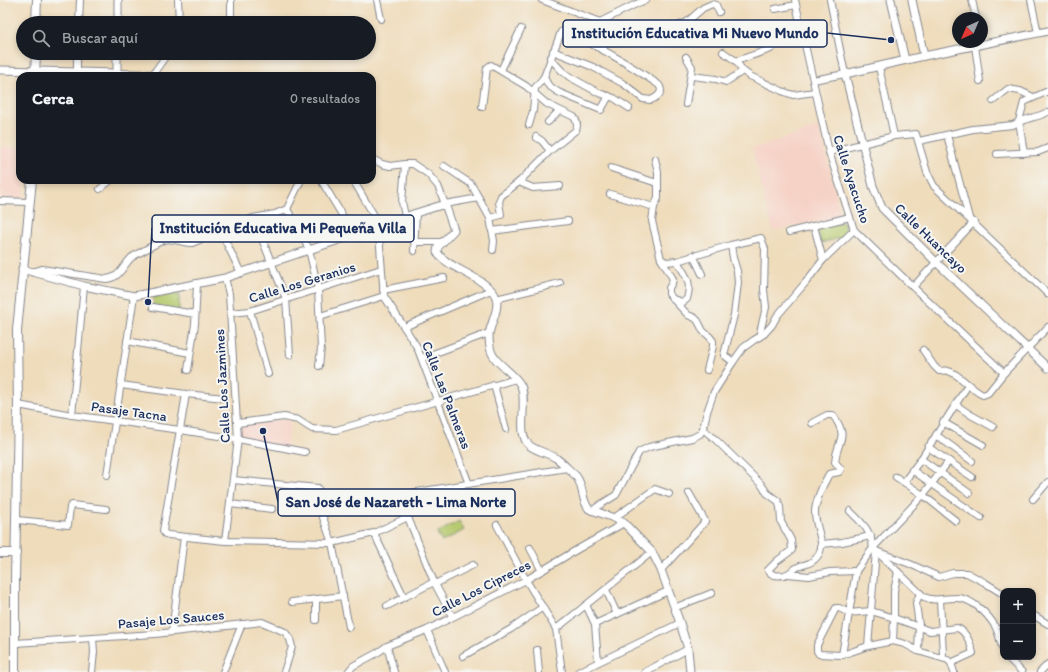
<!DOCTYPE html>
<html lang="es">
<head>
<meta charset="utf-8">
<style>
	:root { --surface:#171b24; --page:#20242c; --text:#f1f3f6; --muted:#9ea1a6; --line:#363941 }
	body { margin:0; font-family:Itim,sans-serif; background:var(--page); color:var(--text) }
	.controls { position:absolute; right:12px; bottom:12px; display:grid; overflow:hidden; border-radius:8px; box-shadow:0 2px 6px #0003 }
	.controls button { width:36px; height:36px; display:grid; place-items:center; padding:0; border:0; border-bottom:1px solid var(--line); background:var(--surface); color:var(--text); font:20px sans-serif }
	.compass { position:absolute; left:952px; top:12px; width:36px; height:36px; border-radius:50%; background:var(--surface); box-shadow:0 2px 6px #0003; rotate:224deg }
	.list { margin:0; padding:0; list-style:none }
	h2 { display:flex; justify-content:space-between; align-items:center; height:52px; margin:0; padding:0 16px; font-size:17px }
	h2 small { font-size:13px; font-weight:400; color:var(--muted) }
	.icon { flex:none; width:22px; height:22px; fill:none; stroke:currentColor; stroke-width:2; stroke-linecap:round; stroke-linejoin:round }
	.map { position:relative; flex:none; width:1048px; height:672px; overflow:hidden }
	.search { position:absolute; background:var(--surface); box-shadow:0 2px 6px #0003; left:16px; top:16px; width:360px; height:44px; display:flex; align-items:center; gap:10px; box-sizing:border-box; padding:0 14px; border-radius:22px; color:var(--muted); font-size:15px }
	.panel { position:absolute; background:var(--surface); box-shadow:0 2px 6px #0003; left:16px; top:72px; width:360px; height:112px; border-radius:12px }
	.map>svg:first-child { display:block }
	.built { fill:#f6d1c5 }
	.green { fill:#b6c96d; stroke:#687c66 }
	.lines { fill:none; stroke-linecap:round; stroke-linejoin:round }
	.minor-casing { stroke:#85868c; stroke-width:8 }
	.tertiary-casing { stroke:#85868c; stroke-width:9 }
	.secondary-casing { stroke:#85868c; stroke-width:10 }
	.minor { stroke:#fff; stroke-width:6 }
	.tertiary { stroke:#fff; stroke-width:7 }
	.secondary { stroke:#fff; stroke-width:8 }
	.labels { text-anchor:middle; stroke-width:4; stroke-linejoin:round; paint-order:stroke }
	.street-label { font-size:14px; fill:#1b2f5e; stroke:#f6f6f2 }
	.leader { fill:none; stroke:#1b2f5e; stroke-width:1.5 }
	.callout-dot { fill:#1b2f5e; stroke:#f6f6f2; stroke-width:1.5 }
	.callout { fill:#f6f6f2; stroke:#1b2f5e; stroke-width:1.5 }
	.callout-label { font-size:15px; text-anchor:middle; font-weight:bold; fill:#1b2f5e }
</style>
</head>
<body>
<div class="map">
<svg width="1048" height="672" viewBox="0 0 1048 672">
	<rect width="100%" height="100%" fill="#f6f6f2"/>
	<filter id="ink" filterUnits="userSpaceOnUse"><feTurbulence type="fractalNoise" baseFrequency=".025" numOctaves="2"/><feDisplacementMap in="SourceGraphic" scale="8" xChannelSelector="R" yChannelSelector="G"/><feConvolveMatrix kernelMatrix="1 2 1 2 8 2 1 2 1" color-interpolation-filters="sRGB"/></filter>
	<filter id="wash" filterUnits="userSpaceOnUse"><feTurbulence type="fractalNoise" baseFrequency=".012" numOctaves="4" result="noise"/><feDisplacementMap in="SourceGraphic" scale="16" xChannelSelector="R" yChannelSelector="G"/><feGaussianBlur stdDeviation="0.9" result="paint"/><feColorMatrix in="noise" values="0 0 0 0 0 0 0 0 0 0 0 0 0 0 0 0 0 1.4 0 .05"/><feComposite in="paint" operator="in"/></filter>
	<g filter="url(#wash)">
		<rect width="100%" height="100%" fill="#efdcbb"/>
		<g class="built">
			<path d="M819,127L841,216L773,231L752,149Z"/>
			<path d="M0,147L20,148V180H25L23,199L0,198Z"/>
			<path d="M291,419L286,448L238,439V423Z"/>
		</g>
		<g class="green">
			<path d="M843,222L847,236L821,243L817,229Z"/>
			<path d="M179,293V311L153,307L154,297Z"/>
			<path d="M459,521L464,530L442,542L437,533Z"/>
		</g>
	</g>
	<g filter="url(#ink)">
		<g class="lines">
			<defs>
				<g id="minor">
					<path d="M178,0L179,23"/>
					<path d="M231,0V20"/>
					<path d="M377,0L381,19"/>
					<path d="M542,0L600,22L636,4L646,0"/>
					<path d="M795,0L829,152L854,230L913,287L1004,373"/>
					<path d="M972,0L976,18"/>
					<path d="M1031,0L1038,33"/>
					<path d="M775,9L796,5"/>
					<path d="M600,22L627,34H633L652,26L673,28L687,22L703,8L712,4L716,5L719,12"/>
					<path d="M79,23L80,0"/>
					<path d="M975,46L980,81"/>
					<path d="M602,50L615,29"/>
					<path d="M723,52L736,61L743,71L750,76L782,91L793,95L815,92"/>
					<path d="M550,58L562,71L570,77L599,93L614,98L629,108"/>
					<path d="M736,61L771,49L768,33L770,31L800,24"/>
					<path d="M879,67L894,136"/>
					<path d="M501,70L521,29"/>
					<path d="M77,76V53"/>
					<path d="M117,76V73L153,74"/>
					<path d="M153,76V74L168,53"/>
					<path d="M692,76L716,79L726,82L743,71"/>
					<path d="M544,77L548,85L558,92L601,110L609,96"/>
					<path d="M813,80L845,74L830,0"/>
					<path d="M993,101L1008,89L1020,91L1033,97"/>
					<path d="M686,104L692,67L686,57"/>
					<path d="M482,107L487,68L491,65L526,86L547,104L574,117C577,121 578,125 576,130L550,151L519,182L501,196L499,202L501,215L490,218"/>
					<path d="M548,122L559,111"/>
					<path d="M529,125L533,111L535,88L544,77L561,32L563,31C597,45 629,64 659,85C664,92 658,97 651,100L643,99L624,84L593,67L553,51"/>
					<path d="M947,135L969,218"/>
					<path d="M536,137L542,141L550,151"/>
					<path d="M919,141L973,129L1013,125C1025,118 1036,118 1048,112"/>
					<path d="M829,152L894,136L916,134L927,172L934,186L1048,294"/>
					<path d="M1024,153L1019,121L1024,102L1048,91"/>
					<path d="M997,154L1038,152L1048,148"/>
					<path d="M372,159L382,164L390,166L405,164H413L428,174L438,186L445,204L479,198"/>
					<path d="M655,159L658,172V198L654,207L652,221L661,259L666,262L677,261L731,245L761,238L765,249L764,290L766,307L759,337"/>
					<path d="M405,164L402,202L405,216"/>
					<path d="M444,166L471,184L490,218L494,241L493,250"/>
					<path d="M611,168L657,183"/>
					<path d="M321,180L354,235"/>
					<path d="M353,180L378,222L384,296L417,347L469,484"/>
					<path d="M519,182L533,188L560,186"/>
					<path d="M100,189L111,180"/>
					<path d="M610,194L654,207"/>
					<path d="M0,201L29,202"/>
					<path d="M287,209L309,249L318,289L321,348L319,366"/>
					<path d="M256,224L286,299L290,355"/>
					<path d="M814,226L823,260"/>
					<path d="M492,231L568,221"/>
					<path d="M789,232L850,217"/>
					<path d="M223,236L241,273"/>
					<path d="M415,242H443"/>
					<path d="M731,245L733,258L737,271L738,283L734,315L724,355L733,362"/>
					<path d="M414,251L416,213"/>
					<path d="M693,255L702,274"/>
					<path d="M661,259L673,279L672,283L669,288V294L673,299L688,315L695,318L698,321L703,331L710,337L713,341V346L707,370"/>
					<path d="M32,272L42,269L106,279C120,278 122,267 131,258C133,256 161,241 164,240C174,237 183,244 192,243L253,218L275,214L287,209L301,180"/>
					<path d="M913,287L974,222"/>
					<path d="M383,290L444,278"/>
					<path d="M496,299L560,283"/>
					<path d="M673,299L683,302L687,299C692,280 686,277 677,261"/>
					<path d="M153,307L195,314"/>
					<path d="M250,311L268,374"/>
					<path d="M230,313L250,311L381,269"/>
					<path d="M320,316L384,296"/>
					<path d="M404,327L491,290"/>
					<path d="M127,341L190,353"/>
					<path d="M923,350L934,366L939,371C942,371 946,370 948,371C959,373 971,390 983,395L988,393L1004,373L1048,327"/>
					<path d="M422,358L489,333"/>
					<path d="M188,370L195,324L197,284"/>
					<path d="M121,385L186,394L224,398"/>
					<path d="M494,385L506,429"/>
					<path d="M186,394L163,531L165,534L168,535L225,541L332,543L374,533L408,517"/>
					<path d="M18,405L72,415L180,430L238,439L305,452"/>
					<path d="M956,405L971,415L993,427"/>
					<path d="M72,415L84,286"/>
					<path d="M943,422L983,445"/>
					<path d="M238,423L284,417L298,420L312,429L336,430L516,379"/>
					<path d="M703,429L716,440L761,484L767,493L778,501L780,507L781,522L791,540L792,550L777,561L768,570C772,576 777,576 784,575C790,574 794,568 800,566C804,565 811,563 814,560C830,547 814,528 815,511C816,500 824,483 829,474L839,472L841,469L835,462C837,438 850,440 833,415H827L812,423"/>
					<path d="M936,435L972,461"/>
					<path d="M928,447L972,477"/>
					<path d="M921,459L969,493"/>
					<path d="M912,470L981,518"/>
					<path d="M107,475L134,296"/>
					<path d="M896,477L923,495L956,521"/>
					<path d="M233,480L318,488L320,509L332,543L349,627"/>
					<path d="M904,482L921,459L968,385"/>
					<path d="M1033,499L1048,482"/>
					<path d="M230,504L272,509"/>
					<path d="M592,511L600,505L616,495L639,452L649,447L692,438L700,434L703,429L707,412L714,392L733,362L743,348L754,340L764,334L772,325L777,316L806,282L823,260L854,230"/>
					<path d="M850,511C863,524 870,529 873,548L924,597C935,602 943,598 955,598C971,597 987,613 995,626C999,633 1000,642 1003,650"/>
					<path d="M614,518L655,489L669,494"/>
					<path d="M17,520L68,525L70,507L72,505L106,509"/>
					<path d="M497,525L526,580L556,629L562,672"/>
					<path d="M374,533L404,597"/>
					<path d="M225,541L238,439L229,294L225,278"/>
					<path d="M822,544L842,542L871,536"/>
					<path d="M530,548L542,571"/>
					<path d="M661,570L703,524L705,521L689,493"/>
					<path d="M788,574L809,576L830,572L856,571"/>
					<path d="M435,584L473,565"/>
					<path d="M606,590L617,614"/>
					<path d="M316,599V620"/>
					<path d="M940,600L943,654L942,657"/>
					<path d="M292,602L343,596"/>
					<path d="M586,605L595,624L598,662"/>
					<path d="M387,606L434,582"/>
					<path d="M674,608L712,593"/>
					<path d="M1033,615L1048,624"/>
					<path d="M452,616L434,582L399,495L567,468"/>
					<path d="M595,624L668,591"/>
					<path d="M556,629L652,552"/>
					<path d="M427,630L445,672"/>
					<path d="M172,632L184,537"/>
					<path d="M893,641L894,618V591L898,572"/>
					<path d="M15,643L155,634L262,622L285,632L290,639L292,647L284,672"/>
					<path d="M387,646L394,672"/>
					<path d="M868,646L876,551L910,564L939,577L953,573H967L984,582L1003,594"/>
					<path d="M537,650L539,672"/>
					<path d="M918,651L919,626L916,603L920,593"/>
					<path d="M842,655L856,571L873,548L923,495L949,461"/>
					<path d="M463,656L511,629L543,607"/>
					<path d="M1007,657L1022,672"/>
					<path d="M951,663L973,653C971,645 966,631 957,628L930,631L894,618L871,611L849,613L839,608H836L817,645V651L819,654L842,655L868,646L893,641L905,644L918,651L948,660L951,663L954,672"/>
					<path d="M92,672L94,652L93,638"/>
					<path d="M223,672L242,624"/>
					<path d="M348,672L353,666L377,653L387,646L427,630L526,580L578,549L624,523"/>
					<path d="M578,672L680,623"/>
					<path d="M645,672L688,649"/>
					<path d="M1040,672L1048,664"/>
				</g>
				<g id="tertiary">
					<path d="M891,0L905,60"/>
					<path d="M912,0L924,56"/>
					<path d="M118,23V0"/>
					<path d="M1048,31L924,56L845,74L873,186L882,208L936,262L1048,368"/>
					<path d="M0,70L117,73V53"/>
					<path d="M22,269L84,286L134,296L225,278L354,235L416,213L445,204L454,230L438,247L437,252C445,267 486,278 495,295C501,307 491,322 489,334C489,337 489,342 490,346C491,363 514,371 521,386C528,401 516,434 529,445C536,451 548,453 556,458C563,463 570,471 576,476C584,486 581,500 589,509L614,518L624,523L652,552L661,570L680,623L688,649L690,672"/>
				</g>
				<g id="secondary">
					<path d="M36,23L37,0"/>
					<path d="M35,76L36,53"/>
					<path d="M0,553H16"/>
					<path d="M15,672V580L18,405L17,330L32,180"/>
				</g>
			</defs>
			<use href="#minor" class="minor-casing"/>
			<use href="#tertiary" class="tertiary-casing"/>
			<use href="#secondary" class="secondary-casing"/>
			<use href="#minor" class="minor"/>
			<use href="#tertiary" class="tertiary"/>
			<use href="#secondary" class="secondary"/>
		</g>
	</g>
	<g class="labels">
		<g class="street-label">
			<text transform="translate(852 179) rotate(72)" y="5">Calle Ayacucho</text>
			<text transform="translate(931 238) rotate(44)" y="5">Calle Huancayo</text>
			<text transform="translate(302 282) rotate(-17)" y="5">Calle Los Geranios</text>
			<text transform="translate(222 386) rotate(-93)" y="5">Calle Los Jazmines</text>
			<text transform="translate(447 395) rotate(69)" y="5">Calle Las Palmeras</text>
			<text transform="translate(129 411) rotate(8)" y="5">Pasaje Tacna</text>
			<text transform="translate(481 588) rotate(-27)" y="5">Calle Los Cipreces</text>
			<text transform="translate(171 619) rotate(-5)" y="5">Pasaje Los Sauces</text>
		</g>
	</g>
	<path class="leader" d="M891 40L827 33M148 302L152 228M263 431L278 502"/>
	<g class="callout-dot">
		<circle cx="891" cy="40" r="4"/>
		<circle cx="148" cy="302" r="4"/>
		<circle cx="263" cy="431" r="4"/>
	</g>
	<g class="callout">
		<rect x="563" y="20" width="264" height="27" rx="4"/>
		<rect x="152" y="215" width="262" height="27" rx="4"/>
		<rect x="278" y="489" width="237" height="27" rx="4"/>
	</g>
	<g class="callout-label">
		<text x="695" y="38">Institución Educativa Mi Nuevo Mundo</text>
		<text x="283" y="233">Institución Educativa Mi Pequeña Villa</text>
		<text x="396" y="507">San José de Nazareth - Lima Norte</text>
	</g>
</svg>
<div class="controls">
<button>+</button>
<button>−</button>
</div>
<svg class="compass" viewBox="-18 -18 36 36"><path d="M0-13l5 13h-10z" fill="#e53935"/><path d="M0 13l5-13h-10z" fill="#9ea1a6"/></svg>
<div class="search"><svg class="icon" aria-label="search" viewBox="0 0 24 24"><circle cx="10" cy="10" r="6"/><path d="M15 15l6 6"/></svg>Buscar aquí</div>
<section class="panel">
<h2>Cerca<small>0 resultados</small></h2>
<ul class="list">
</ul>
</section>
</div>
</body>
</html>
